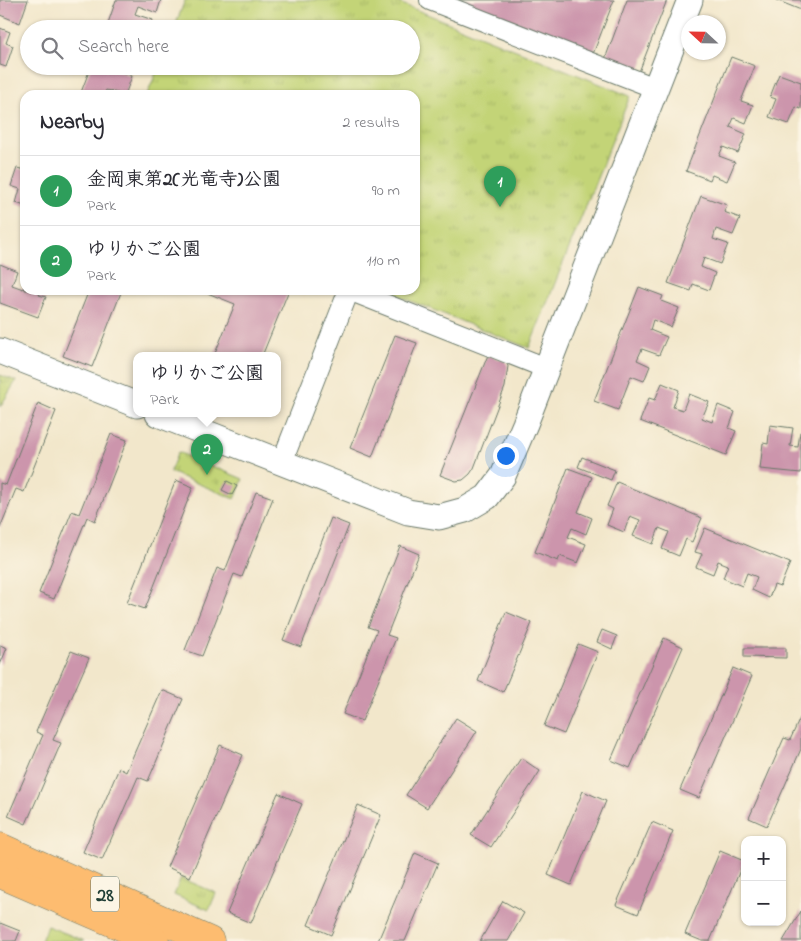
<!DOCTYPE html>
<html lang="en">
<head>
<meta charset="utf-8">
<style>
	:root { --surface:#fff; --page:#f7f7f7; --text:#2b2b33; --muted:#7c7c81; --line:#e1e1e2; --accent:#2563eb }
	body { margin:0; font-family:"Indie Flower","Klee One",sans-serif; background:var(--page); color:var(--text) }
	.controls { position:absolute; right:15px; bottom:15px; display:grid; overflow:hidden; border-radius:10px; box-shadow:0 1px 4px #0004 }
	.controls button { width:45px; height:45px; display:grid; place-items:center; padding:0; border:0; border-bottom:1px solid var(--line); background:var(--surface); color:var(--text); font:25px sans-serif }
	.compass { position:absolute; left:681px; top:15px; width:45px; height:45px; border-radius:50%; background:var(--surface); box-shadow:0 1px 4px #0004; rotate:292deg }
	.you { position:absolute; left:505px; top:455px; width:18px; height:18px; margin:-12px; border:4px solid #fff; border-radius:50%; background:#1a73e8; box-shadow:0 0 0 8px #1a73e833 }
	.badge { display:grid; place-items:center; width:32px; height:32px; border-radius:50%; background:var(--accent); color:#fff; font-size:16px; font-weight:700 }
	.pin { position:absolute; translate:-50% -41px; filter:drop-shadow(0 1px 2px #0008) }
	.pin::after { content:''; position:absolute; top:26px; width:18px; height:15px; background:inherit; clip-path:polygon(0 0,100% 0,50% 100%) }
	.popup { position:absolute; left:133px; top:352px; width:148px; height:65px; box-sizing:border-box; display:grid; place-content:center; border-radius:10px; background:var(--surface); filter:drop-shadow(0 1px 4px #0005); font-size:16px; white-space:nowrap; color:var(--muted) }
	.popup b { font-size:19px; color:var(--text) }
	.popup::after { content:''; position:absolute; left:50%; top:100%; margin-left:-10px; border:10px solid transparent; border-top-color:var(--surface) }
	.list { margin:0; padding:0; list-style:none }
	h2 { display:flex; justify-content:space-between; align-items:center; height:65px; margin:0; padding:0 20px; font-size:21px }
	h2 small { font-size:16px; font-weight:400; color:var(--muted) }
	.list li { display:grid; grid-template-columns:32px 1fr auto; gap:15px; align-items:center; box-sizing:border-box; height:70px; padding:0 20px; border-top:1px solid var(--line) }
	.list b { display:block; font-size:19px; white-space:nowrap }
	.list p { margin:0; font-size:16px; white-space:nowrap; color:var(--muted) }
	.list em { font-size:16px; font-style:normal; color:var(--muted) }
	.icon { flex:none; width:28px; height:28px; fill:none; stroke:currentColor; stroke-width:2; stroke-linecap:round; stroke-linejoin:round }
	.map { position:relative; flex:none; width:801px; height:941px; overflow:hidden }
	.search { position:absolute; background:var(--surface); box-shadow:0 1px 4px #0004; left:20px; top:20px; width:400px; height:55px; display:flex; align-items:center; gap:12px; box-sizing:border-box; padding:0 18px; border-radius:28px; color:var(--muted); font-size:19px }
	.panel { position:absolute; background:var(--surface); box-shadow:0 1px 4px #0004; left:20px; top:90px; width:400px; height:205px; border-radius:15px }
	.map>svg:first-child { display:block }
	.grass { fill:url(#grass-tufts); stroke:#718856 }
	.building { fill:#cc95ac }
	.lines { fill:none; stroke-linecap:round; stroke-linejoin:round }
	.minor-casing { stroke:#697869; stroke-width:22 }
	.tertiary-casing { stroke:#697869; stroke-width:27 }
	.primary-casing { stroke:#697869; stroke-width:29 }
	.minor { stroke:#fff; stroke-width:20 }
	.tertiary { stroke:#fff; stroke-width:25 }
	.primary { stroke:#fdbc6f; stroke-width:28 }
	.labels { text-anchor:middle; stroke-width:4.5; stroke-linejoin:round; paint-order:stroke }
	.shield { fill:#fcf5e5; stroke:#617469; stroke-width:1 }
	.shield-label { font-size:20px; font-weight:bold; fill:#1f3d34 }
</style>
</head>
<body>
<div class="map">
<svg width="801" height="941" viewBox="0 0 801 941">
	<defs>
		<pattern id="grass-tufts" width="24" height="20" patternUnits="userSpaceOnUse" patternTransform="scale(1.25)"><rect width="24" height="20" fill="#c3d477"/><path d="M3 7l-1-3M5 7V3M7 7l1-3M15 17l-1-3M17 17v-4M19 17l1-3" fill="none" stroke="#a7b768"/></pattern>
	</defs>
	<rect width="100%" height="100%" fill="#fcf5e5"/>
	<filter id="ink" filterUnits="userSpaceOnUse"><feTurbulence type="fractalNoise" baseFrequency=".02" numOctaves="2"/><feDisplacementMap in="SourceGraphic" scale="10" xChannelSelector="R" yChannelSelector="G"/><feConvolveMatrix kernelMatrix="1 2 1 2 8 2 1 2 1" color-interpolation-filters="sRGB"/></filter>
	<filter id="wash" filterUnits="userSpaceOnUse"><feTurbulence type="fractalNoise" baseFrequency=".0096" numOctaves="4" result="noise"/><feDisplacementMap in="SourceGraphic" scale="20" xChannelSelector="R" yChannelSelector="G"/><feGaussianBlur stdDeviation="1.12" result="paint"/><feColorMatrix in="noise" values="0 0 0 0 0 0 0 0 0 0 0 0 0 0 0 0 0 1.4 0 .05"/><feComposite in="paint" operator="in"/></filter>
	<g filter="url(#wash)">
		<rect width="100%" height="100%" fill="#f2e7cb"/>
		<g class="grass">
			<path d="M185,0H392L630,96L529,348L383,290H415V95H147L159,66H411V29H174Z"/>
			<path d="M0,375L16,381L0,407Z"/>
			<path d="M178,452L243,479L235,499L170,472Z"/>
			<path d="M181,878L216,893L209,910L174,895Z"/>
			<path d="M47,926L80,939L84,941H41Z"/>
		</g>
		<g id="blocks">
			<g class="building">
				<path d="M0,0H28L20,23L0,15Z"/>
				<path d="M116,0H161L157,13L138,6L135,14L153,20L150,29H106Z"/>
				<path d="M454,0H614L593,54Z"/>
				<path d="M627,0H667L639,72L605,59Z"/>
				<path d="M776,0H801V10Z"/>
				<path d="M0,28L10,32L6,43L13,46L6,67L0,65Z"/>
				<path d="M731,57L755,66L741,101L753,105L746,123L734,118L730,127L746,134L738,153L723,147L719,156L735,162L727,181L712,175L710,180L686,171Z"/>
				<path d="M91,66H115L113,69L132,76L125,95L106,90L104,95H80Z"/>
				<path d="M779,74L801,82V109L796,107L789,124L769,117L776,99L770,97Z"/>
				<path d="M17,168L25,170V206L16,203L20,189L11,186Z"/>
				<path d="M701,196L727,205L724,212L740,218L733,235L716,229L713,239L728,244L720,264L704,258L701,267L715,273L709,290L693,284L691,291L668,283Z"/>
				<path d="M0,264L17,271L12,285L23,289L25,284V290H41L39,295L46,297L38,317L0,303Z"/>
				<path d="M639,287L663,296L661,301L679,308L671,327L653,320L650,330L667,337L659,355L642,349L637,360L650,366L644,381L631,376L618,410L594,401Z"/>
				<path d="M89,290H122L92,367L63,356Z"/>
				<path d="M200,290H289L262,356H214L235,304Z"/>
				<path d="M395,335L417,343L372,457L350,448Z"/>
				<path d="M488,355L505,361L508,366L505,387L474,468L470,474L463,480L456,481L440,475Z"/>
				<path d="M662,383L679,390L673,407L683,410L689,394L709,402L702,418L712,422L718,405L735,412L729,428L736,431L726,455L640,421L649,398L655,400Z"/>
				<path d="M38,403L56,411L24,492L16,489L0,528V483L6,485Z"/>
				<path d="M770,425L793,428L790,446L798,447L800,432H801V473L760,469L763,443L768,444Z"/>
				<path d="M111,434L127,440L95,521L87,517L54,599L39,593L72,511L79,514Z"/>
				<path d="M582,457L615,470L611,480L578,467Z"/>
				<path d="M568,468L592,477L578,512L592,518L586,534L572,528L568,537L586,544L578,563L560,556L558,561L535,552Z"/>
				<path d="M176,480L193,487L145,609L127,603Z"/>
				<path d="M227,481L237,486L232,495L222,490Z"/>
				<path d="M617,482L702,518L692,542L686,539L679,556L662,549L669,532L659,528L653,544L633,536L640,520L630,516L624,532L607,525L613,509L607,506Z"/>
				<path d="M256,492L273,498L242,577L234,574L202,656L185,650L217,568L225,571Z"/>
				<path d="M331,518L349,525L301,647L283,640Z"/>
				<path d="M705,528L790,563L780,587L774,585L769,598L752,590L757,577L747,573L742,586L723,578L728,565L718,561L713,574L696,567L702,554L695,552Z"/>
				<path d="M400,546L419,554L387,635L396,638L362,721L343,714L377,630L368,627Z"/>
				<path d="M506,612L532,623L503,692L478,681Z"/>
				<path d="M602,630L617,636L612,649L597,642Z"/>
				<path d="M664,638L683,647L630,768L611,760Z"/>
				<path d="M578,644L598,652L564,734L544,726Z"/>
				<path d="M0,645L7,648L0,665Z"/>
				<path d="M744,648H786V658L744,657Z"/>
				<path d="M71,651L89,658L53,740L61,743L26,824L8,816L43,735L36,732Z"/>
				<path d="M733,668L752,676L699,798L680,790Z"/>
				<path d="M162,690L183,699L148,781L138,777L102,860L83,852L119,768L126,772Z"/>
				<path d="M801,716V749L767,826L749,818L784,738L790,740Z"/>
				<path d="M456,718L477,731L427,808L406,795Z"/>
				<path d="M220,745L243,755L190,877L167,867Z"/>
				<path d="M521,758L540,771L491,847L471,835Z"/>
				<path d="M583,791L606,801L571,885L548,875Z"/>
				<path d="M278,793L302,804L251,923L227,913Z"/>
				<path d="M358,805L381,815L331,935L308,925Z"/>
				<path d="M652,822L673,831L638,914L616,905Z"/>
				<path d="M720,851L744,861L710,941H702L685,934Z"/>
				<path d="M415,853L438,863L405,941H378Z"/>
				<path d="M503,901L524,913L508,941H480Z"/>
				<path d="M801,911V941H783Z"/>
				<path d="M0,923L20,931L16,941H0Z"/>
			</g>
		</g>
	</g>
	<g filter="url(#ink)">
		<use href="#blocks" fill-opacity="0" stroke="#697869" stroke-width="1"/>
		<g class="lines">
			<defs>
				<g id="minor">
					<path d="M430,0L655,88"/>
					<path d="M349,290L546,368"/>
					<path d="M282,462L349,290"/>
				</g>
				<g id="tertiary">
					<path d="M0,351L137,405"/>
					<path d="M158,414L408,512L439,517L465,510L487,497L503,476L525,424L690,0"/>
				</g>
				<g id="primary">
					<path d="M0,847L210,941"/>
					<path d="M0,874L155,941"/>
				</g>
			</defs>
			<use href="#minor" class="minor-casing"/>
			<use href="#tertiary" class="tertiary-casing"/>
			<use href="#primary" class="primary-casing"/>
			<use href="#minor" class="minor"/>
			<use href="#tertiary" class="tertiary"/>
			<use href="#primary" class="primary"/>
		</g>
	</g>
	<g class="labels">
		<rect class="shield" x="91" y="876.5" width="28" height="35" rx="4"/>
		<g class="shield-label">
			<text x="105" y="901">28</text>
		</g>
	</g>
</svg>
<div class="controls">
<button>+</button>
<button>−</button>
</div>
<svg class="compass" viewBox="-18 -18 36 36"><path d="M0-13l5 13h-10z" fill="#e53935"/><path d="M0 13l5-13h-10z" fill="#7c7c81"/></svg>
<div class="you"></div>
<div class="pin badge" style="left:500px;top:207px;background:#2e9e5b">1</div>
<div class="pin badge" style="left:207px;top:475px;background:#2e9e5b">2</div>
<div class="popup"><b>ゆりかご公園</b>Park</div>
<div class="search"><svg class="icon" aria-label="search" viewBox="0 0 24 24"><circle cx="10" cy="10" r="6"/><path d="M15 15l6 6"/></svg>Search here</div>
<section class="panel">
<h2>Nearby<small>2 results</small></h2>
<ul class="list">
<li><span class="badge" style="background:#2e9e5b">1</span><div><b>金岡東第2(光竜寺)公園</b><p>Park</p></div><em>90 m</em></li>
<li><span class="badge" style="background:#2e9e5b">2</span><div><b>ゆりかご公園</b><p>Park</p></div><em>110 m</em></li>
</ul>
</section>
</div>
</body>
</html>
